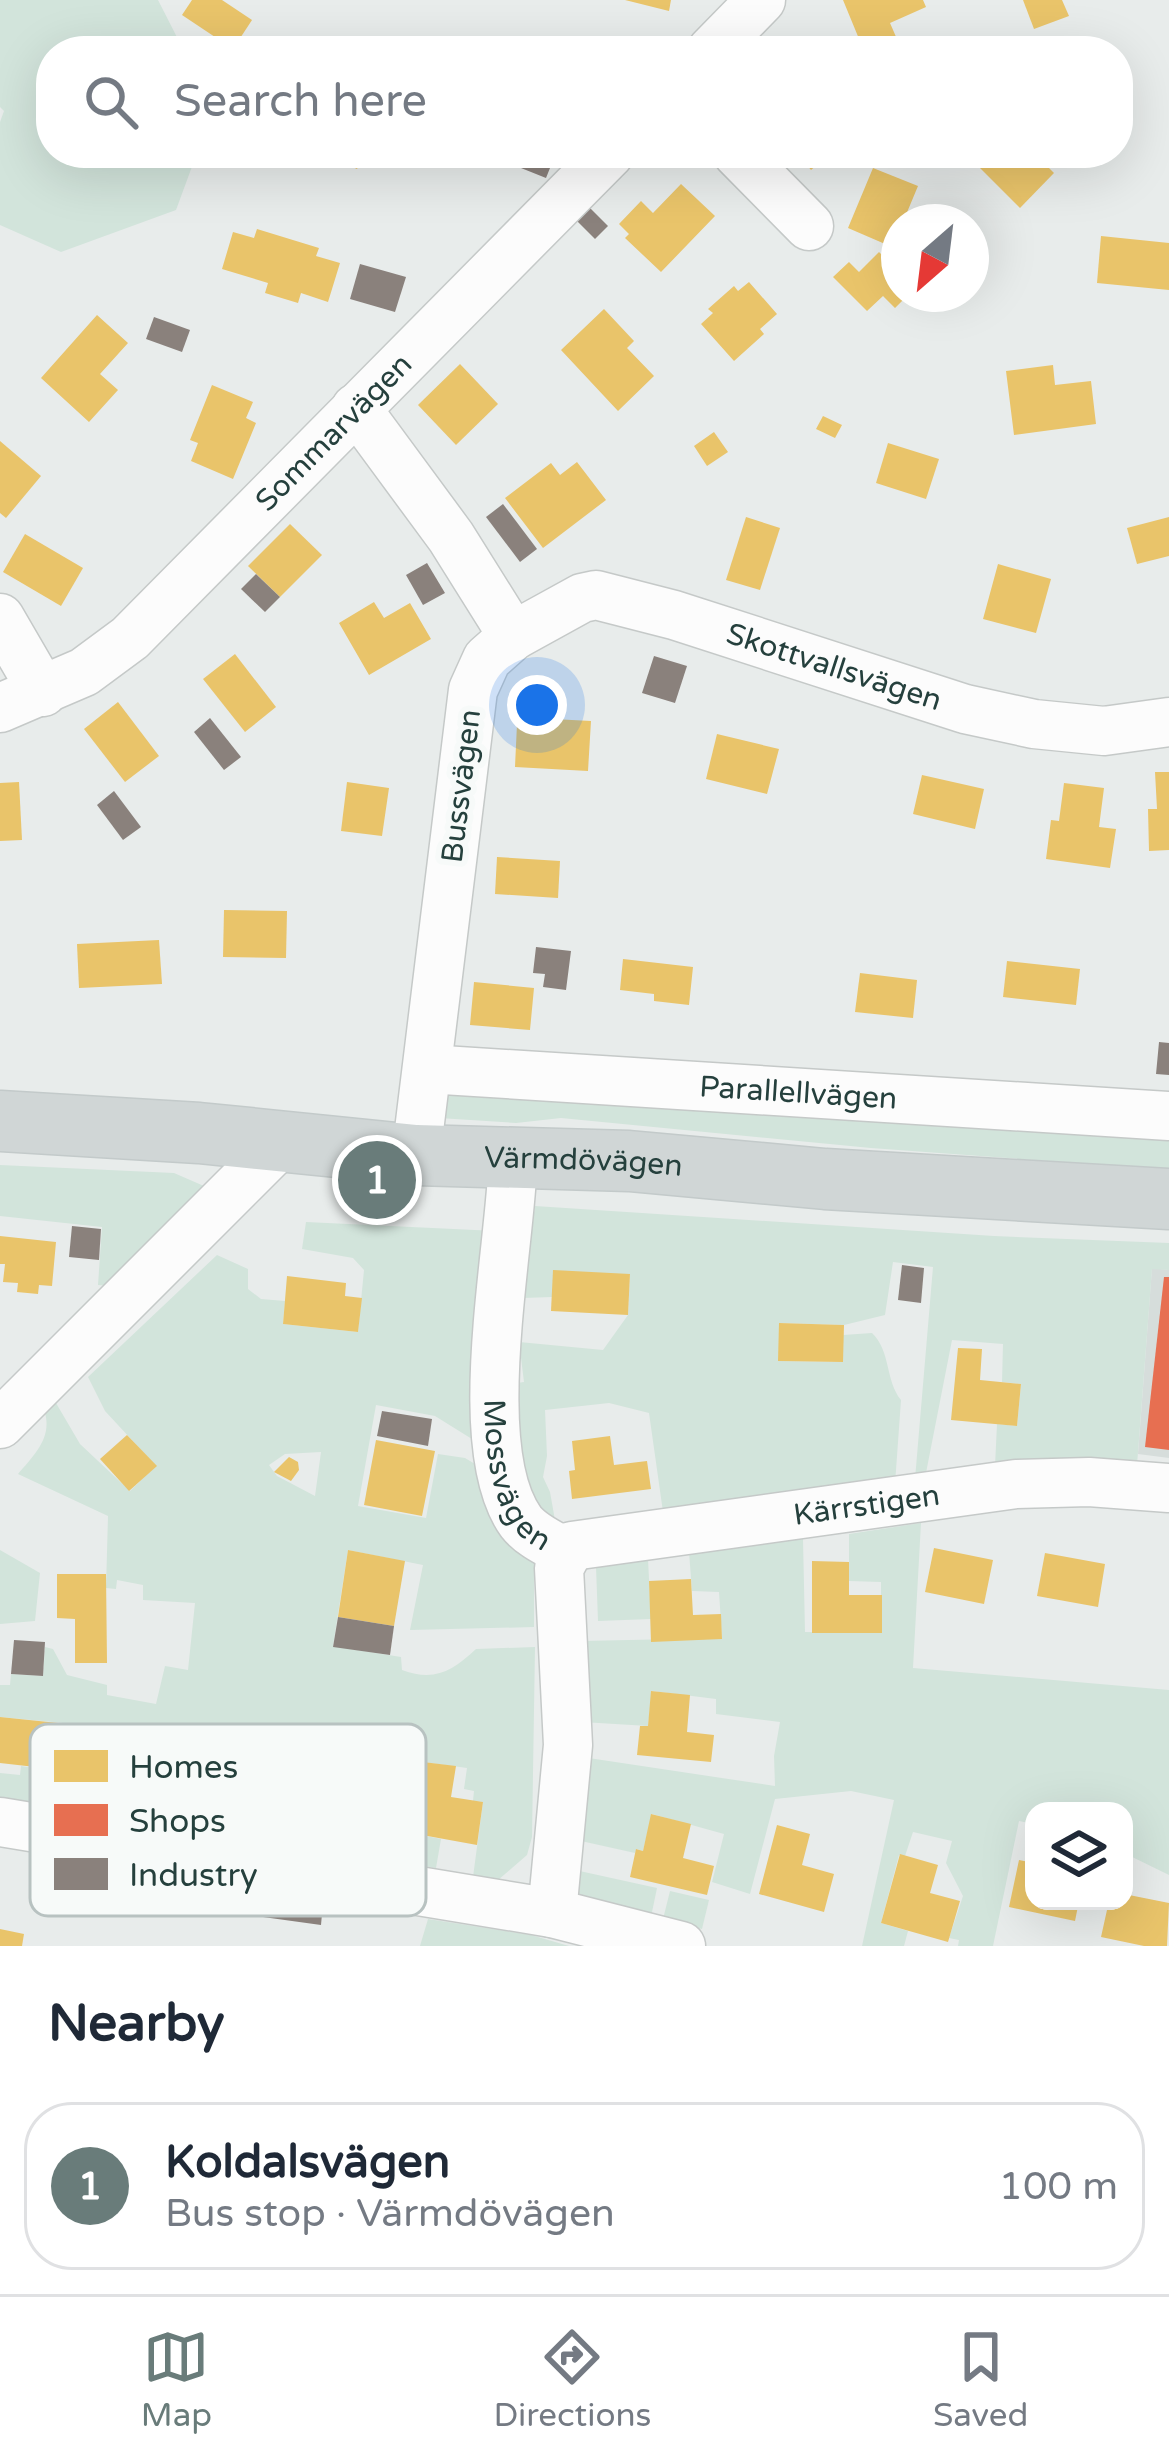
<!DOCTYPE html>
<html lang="en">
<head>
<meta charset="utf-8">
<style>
	:root { --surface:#fff; --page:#f2f2f3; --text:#1f2937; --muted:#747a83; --line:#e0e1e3; --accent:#697c7a }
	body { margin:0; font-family:"Varela Round",sans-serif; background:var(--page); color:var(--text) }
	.controls { position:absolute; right:36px; bottom:36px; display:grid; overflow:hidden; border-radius:24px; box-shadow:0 12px 48px #0002 }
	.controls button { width:108px; height:108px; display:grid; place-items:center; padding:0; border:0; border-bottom:3px solid var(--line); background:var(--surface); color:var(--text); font:60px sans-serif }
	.compass { position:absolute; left:881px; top:204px; width:108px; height:108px; border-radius:50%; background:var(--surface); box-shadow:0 12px 48px #0002; rotate:208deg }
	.you { position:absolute; left:537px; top:705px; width:42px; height:42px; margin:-30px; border:9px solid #fff; border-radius:50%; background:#1a73e8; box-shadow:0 0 0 18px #1a73e833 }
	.badge { display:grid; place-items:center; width:78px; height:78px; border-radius:50%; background:var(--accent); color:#fff; font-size:39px; font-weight:700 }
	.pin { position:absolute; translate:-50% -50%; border:6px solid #fff; box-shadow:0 3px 12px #0006 }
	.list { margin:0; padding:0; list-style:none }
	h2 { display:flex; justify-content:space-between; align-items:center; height:156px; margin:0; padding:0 48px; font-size:51px }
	h2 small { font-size:39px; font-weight:400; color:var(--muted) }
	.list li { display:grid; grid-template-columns:78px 1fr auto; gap:36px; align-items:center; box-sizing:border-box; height:168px; margin:0 24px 24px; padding:0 24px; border:3px solid var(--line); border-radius:48px }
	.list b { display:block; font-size:45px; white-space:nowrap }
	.list p { margin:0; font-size:39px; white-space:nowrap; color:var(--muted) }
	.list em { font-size:39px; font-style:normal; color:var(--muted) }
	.icon { flex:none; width:66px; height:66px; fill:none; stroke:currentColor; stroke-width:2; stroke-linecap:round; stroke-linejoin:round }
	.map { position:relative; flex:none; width:1169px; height:1946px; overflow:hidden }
	.search { position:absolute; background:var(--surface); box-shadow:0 12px 48px #0002; left:36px; right:36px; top:36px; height:132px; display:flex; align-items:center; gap:30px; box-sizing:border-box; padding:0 42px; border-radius:48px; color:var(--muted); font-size:45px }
	.sheet { height:348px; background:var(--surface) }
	nav { display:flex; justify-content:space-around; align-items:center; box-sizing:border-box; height:168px; border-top:3px solid var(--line); background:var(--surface); font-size:33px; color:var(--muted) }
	nav a { display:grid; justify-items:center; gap:6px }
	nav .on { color:var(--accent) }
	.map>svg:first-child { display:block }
	.built { fill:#d6dddb }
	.green { fill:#d2e4db; fill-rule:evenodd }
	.homes { fill:#e9c46a }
	.shops { fill:#e76f51 }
	.industry { fill:#8a817c }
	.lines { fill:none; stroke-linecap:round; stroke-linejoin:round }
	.minor-casing { stroke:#c5c9c8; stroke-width:51 }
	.major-casing { stroke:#c3caca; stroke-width:63 }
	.minor { stroke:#fcfcfc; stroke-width:48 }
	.major { stroke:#d0d6d6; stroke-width:60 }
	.labels { text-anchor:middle; stroke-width:12; stroke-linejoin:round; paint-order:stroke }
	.street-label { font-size:30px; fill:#25403d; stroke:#f7faf9 }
	.key { fill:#f7faf9; stroke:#b8c2c1; stroke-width:3 }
	.key-label { font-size:33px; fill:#25403d }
</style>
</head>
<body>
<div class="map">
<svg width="1169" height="1946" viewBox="0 0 1169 1946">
	<rect width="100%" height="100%" fill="#e8eceb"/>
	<path class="built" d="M1152,1268L1169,1270V1458L1138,1454Z"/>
	<g class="green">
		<path d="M0,0H158L184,51H51V153H197L176,210L61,252L0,225V122L4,111L0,107Z"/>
		<path d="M465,1086L1169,1131V1170L871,1148L561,1118L516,1123L439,1118L443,1099Z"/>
		<path d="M0,1165L174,1173L220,1193L121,1287L98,1285L102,1227L0,1216Z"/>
		<path d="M535,1206L994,1236L1169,1243V1270L1152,1269L1137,1465L995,1466L997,1424L1017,1426L1021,1384L1002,1382L1003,1344L952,1340L925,1478L915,1479L933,1267L893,1262L885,1315L844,1325L779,1323V1361L842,1362L843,1335L872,1333C891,1351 885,1380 901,1400L895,1484L664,1519L649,1413L609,1403L545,1410L547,1456L543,1477L550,1492L558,1537L545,1533L511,1437L510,1384L524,1382L519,1342L603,1350L628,1315L630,1275L552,1297L523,1298Z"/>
		<path d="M306,1222L496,1231L488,1449L435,1416L376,1405L358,1506L426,1518L438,1454L465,1458L490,1473L534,1559V1627L410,1630L423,1565L348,1550L333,1646L401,1657L402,1670C435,1682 452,1671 476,1649L535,1647L532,1837L527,1855L498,1880L473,1877L483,1802L473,1801L474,1791L464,1789L467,1768L423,1762L411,1833L441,1839L436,1868L384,1859L400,1749L318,1738L306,1809L345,1817L340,1853L257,1840L263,1803L254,1801L259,1749L198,1743L189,1810L243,1817L240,1838L0,1802V1773L20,1775L21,1766L87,1776L92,1749L74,1745V1724L0,1717V1685H10L11,1674L43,1676L45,1647L53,1649L67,1675L107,1685V1695L156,1704L165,1666L188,1670L195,1603L143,1600V1585L117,1580L116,1589L106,1588L108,1516L18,1474C34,1455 52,1438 45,1413L56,1403L80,1444L130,1491L156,1466L105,1411L88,1377L217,1255L248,1269V1289L261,1299L285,1301L283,1324L358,1332L364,1270L353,1258L302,1249ZM321,1452L315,1496L277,1476L269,1465L285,1454Z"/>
		<path d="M921,1523L913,1668L1169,1690V1875L1124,1853V1811H1034V1824L1019,1821L993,1946H958L959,1940L949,1938L963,1896L946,1863L952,1841L913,1832L905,1856L899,1855L881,1923L908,1931L904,1946H862L894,1800L851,1791L775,1799L750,1894L712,1882L724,1834L652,1814L643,1851L637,1849L635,1853L572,1839L582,1757L775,1786L774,1756L780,1722L716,1714V1699L652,1691L648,1726L582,1722V1641L722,1638L719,1592L692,1591L689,1552L803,1539L805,1632L881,1633V1582L849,1581V1534Z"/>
		<path d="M0,1550L40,1573L35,1621L0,1624Z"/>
		<path d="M648,1559L651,1619L598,1621L596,1567Z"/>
		<path d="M575,1870L657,1888L651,1917L572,1899Z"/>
		<path d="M670,1891L709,1900L702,1929L663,1919Z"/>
		<path d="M428,1919L531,1935L569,1946H420Z"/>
	</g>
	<g class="homes">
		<path d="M192,0H222L252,20L233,49L182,15Z"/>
		<path d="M625,0H671L669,11Z"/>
		<path d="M843,0H923L926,7L890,23L900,46L889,51H864Z"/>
		<path d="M1023,0H1062L1069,16L1034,29Z"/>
		<path d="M322,153H365L357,169Z"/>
		<path d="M797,153H830L811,170Z"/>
		<path d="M975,153H1034L1054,173L1020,208L970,158Z"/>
		<path d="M873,168L918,186L903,222H899L892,247L848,228Z"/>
		<path d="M681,184L715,216L661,272L625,238L629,234L619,224L641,201L653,213Z"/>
		<path d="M257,229L319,248L316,256L340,263L328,302L301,293L298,303L265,293L268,283L222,269L233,232L254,238Z"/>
		<path d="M1101,236L1169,243V290L1097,283Z"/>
		<path d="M879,252L899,272V294H909L895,308L883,296L867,311L833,277L849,262L859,272Z"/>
		<path d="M749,282L777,314L760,329L764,334L734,361L701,324L713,313L708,309L734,286L738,291Z"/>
		<path d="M604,309L634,341L627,348L654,376L618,411L561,350Z"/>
		<path d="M97,315L128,343L100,374L118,390L89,422L41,378Z"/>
		<path d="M460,364L498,404L456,445L418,405Z"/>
		<path d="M1053,365L1055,385L1091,381L1096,424L1014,435L1006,371Z"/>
		<path d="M212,385L253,402L246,418L256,423L233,479L191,461L198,443L190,440Z"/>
		<path d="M823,416L842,425L835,438L816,429Z"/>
		<path d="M714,432L728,452L707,466L694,446Z"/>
		<path d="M0,441L41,476L6,518L0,513Z"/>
		<path d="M888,443L939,459L926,499L876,483Z"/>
		<path d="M577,462L606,500L543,548L505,498L551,463L560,475Z"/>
		<path d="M746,517L780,528L760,590L726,580Z"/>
		<path d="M1169,517V556L1137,564L1127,528Z"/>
		<path d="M290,524L322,555L280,597L248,566Z"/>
		<path d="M25,534L83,568L61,606L3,572Z"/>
		<path d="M998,564L1051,579L1036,633L983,619Z"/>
		<path d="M374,602L384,618L410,603L431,639L369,675L339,623Z"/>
		<path d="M235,654L276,707L245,732L203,679Z"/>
		<path d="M118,702L159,756L125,782L84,729Z"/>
		<path d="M553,719L591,721L588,771L515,767L517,724L553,726Z"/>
		<path d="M717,734L779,749L767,794L706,779Z"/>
		<path d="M1155,772H1169V850L1149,851L1148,809H1157Z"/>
		<path d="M922,775L984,789L975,829L913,814Z"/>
		<path d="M19,782L22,840L0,841V783Z"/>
		<path d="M347,782L389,788L382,836L341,831Z"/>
		<path d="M1064,783L1104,788L1099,827L1116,829L1110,868L1046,859L1051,820L1059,821Z"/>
		<path d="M497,857L560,861L558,898L495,894Z"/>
		<path d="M224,910L287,911L286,958L223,957Z"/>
		<path d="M159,940L162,984L79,988L77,944Z"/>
		<path d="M623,959L693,967L689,1005L654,1001V994L620,990Z"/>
		<path d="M1007,961L1080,969L1076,1005L1003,997Z"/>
		<path d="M860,973L917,980L913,1018L855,1012Z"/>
		<path d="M474,982L534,988L530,1030L470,1025Z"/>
		<path d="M0,1236L56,1242L52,1286L39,1285L38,1294L17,1292L18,1283L3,1282L5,1264H0Z"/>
		<path d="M553,1270L630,1274L628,1315L551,1311Z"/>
		<path d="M287,1276L346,1283L345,1296L362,1298L358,1332L283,1324Z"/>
		<path d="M779,1323L844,1325L843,1362L778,1361Z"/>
		<path d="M958,1348L982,1349L980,1380L1021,1384L1017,1426L951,1420Z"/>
		<path d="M127,1435L157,1466L129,1491L100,1459Z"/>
		<path d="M610,1436L614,1465L647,1461L651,1489L572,1499L569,1471L575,1470L572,1441Z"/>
		<path d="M376,1440L435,1451L422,1516L364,1505Z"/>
		<path d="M289,1457L298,1462L299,1470L291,1481L274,1472Z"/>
		<path d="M934,1548L993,1560L984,1604L925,1592Z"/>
		<path d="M348,1550L405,1561L394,1626L338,1617Z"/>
		<path d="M1045,1553L1105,1564L1098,1607L1037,1596Z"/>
		<path d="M812,1561L849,1562V1595H882V1633H812Z"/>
		<path d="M57,1574H106L107,1663H75V1619L57,1618Z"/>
		<path d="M691,1579L693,1615L721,1614L722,1639L651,1642L649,1581Z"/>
		<path d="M651,1691L690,1695L687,1732L714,1735L711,1762L637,1755L640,1726H648Z"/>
		<path d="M0,1717L58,1723L53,1769L0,1763Z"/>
		<path d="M423,1762L456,1766L451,1797L483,1802L477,1845L411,1833Z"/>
		<path d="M651,1814L691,1824L683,1858L714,1866L707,1895L630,1877L636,1849L643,1851Z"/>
		<path d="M777,1825L810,1834L802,1865L834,1874L824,1912L759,1894Z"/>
		<path d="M900,1854L938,1865L930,1893L960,1901L948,1942L881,1923Z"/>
		<path d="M1019,1860L1034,1863V1901H1079L1075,1921L1009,1907Z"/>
		<path d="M1124,1894L1169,1903L1167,1946H1144L1101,1937L1109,1901H1124Z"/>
		<path d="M0,1929L24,1934L22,1946H0Z"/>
	</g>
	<path class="shops" d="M1164,1277H1169V1450L1145,1447Z"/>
	<g class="industry">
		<path d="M521,153H556L546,178L516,166Z"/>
		<path d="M587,205L608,226L595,239L574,218Z"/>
		<path d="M360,264L406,277L395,312L350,299Z"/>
		<path d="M154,317L190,330L182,352L146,339Z"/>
		<path d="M503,504L537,549L520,562L486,517Z"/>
		<path d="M427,563L445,593L423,605L406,575Z"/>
		<path d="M256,574L280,597L265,612L241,589Z"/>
		<path d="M654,656L687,666L675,703L642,693Z"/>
		<path d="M210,718L241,757L224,770L194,732Z"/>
		<path d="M114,791L141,827L123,840L97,805Z"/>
		<path d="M536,947L571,951L566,990L543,987L545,974L533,973Z"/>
		<path d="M1159,1042L1169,1043V1075L1156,1074Z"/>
		<path d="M72,1226L101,1229L99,1260L69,1257Z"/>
		<path d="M902,1265L924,1268L921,1303L898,1300Z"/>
		<path d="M382,1411L432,1419L428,1446L377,1436Z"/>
		<path d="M338,1617L394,1626L390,1655L333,1647Z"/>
		<path d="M14,1640L45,1642L43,1676L11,1674Z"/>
		<path d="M265,1895L323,1903L321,1925L263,1917Z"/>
	</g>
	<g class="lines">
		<defs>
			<g id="minor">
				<path d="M711,51L761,0"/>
				<path d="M737,153L809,226"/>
				<path d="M356,408L451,537L513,636L487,659L473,690L416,1155"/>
				<path d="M0,618L43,692"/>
				<path id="s1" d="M513,636L582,598L596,595L674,615L965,709L1034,724L1104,731L1169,722"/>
				<path id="s2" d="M0,708L84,672L130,638L610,153"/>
				<path id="s3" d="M427,1069L1169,1116"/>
				<path id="s4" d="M513,1160C510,1252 468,1449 521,1522C532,1536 551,1544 567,1553"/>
				<path d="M0,1424L281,1143"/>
				<path id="s5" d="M567,1553L572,1546L1016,1484L1089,1482L1169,1488"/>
				<path d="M0,1822L552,1913L681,1946"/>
				<path d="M552,1913L568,1745L559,1568L567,1553"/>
			</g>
			<g id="major">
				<path id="s6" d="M0,1121L199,1133L416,1155L629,1161L825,1179L1169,1199"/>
			</g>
		</defs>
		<use href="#minor" class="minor-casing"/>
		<use href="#major" class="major-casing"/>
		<use href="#minor" class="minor"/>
		<use href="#major" class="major"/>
	</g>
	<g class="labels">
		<g class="street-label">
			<text dy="10" stroke="none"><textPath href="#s2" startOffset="438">Sommarvägen</textPath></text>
			<text dy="10" stroke="none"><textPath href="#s1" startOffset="342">Skottvallsvägen</textPath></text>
			<text transform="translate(461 786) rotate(-83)" y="10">Bussvägen</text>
			<text dy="10" stroke="none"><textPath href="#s3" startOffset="372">Parallellvägen</textPath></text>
			<text dy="10" stroke="none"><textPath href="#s6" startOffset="585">Värmdövägen</textPath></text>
			<text dy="10" stroke="none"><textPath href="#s4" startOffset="321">Mossvägen</textPath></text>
			<text dy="10" stroke="none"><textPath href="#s5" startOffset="306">Kärrstigen</textPath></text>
		</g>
	</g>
	<rect x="30" y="1724" width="396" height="192" rx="18" class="key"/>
	<rect x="54" y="1750" width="54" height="32" fill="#e9c46a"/>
	<rect x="54" y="1804" width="54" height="32" fill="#e76f51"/>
	<rect x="54" y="1858" width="54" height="32" fill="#8a817c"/>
	<g class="key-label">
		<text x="129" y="1778">Homes</text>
		<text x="129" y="1832">Shops</text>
		<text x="129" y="1886">Industry</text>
	</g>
</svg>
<div class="controls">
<button><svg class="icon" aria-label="layers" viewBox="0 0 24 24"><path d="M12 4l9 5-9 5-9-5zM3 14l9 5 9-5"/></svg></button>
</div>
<svg class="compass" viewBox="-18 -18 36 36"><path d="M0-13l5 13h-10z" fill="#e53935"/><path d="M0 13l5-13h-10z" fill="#747a83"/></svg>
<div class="you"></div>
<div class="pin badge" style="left:377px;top:1180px">1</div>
<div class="search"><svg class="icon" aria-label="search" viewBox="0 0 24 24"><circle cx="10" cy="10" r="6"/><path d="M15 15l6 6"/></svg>Search here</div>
</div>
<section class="sheet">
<h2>Nearby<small></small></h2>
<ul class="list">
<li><span class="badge">1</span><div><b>Koldalsvägen</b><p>Bus stop · Värmdövägen</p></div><em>100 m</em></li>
</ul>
</section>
<nav>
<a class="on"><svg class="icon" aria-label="map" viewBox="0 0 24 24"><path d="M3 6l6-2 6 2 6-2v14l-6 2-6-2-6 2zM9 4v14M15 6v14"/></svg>Map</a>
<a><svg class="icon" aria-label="directions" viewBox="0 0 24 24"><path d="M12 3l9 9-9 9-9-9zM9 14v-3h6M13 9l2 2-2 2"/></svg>Directions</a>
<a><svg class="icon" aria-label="saved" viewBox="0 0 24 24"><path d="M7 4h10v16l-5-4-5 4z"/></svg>Saved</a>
</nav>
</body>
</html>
